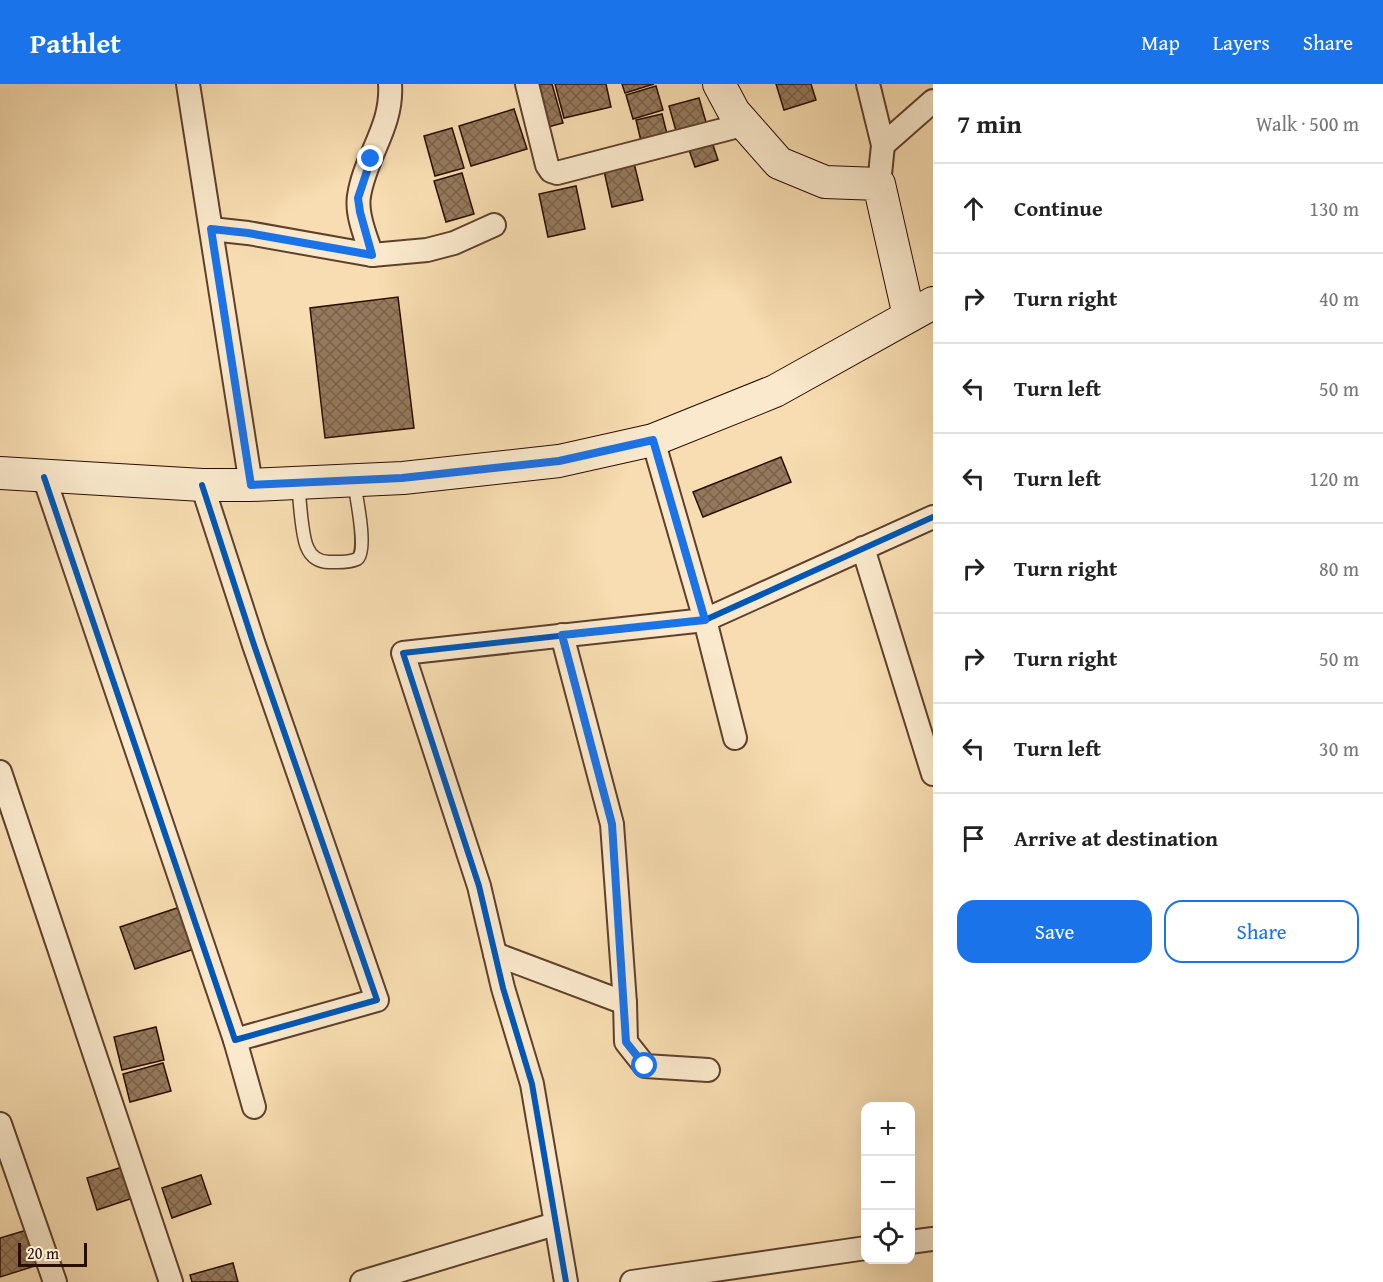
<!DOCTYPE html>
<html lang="en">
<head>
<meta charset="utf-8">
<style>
	:root { --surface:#fff; --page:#f6f6f6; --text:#222; --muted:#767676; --line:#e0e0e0; --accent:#1a73e8 }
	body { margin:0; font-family:"Gentium Book Plus",serif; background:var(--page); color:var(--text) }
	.controls { position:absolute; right:18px; bottom:18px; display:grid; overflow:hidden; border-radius:12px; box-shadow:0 6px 24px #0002 }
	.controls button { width:54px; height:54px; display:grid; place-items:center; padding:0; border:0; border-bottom:2px solid var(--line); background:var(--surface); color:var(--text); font:30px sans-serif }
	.scale { position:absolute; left:18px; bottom:15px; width:69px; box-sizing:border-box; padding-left:6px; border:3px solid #2b0c00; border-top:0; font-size:16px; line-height:21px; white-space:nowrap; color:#2b0c00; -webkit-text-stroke:4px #fae9cc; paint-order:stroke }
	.stop { position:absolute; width:18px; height:18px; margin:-14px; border:4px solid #1a73e8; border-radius:50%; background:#fff }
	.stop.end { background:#1a73e8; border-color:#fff; box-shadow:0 2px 6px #0008 }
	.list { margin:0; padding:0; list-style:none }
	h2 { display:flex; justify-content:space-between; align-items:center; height:78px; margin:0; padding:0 24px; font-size:26px }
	h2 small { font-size:20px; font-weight:400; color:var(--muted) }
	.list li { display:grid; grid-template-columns:39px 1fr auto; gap:18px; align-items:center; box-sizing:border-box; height:90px; padding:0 24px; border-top:2px solid var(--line) }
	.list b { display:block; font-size:22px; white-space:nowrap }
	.list em { font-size:20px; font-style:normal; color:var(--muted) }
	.actions { display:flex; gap:12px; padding:18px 24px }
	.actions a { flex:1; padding:14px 0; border:2px solid var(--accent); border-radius:18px; text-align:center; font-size:21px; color:var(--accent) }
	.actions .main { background:var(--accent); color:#fff }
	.icon { flex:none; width:33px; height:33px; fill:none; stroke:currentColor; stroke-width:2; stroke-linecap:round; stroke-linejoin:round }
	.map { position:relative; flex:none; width:933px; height:1198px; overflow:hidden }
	header { display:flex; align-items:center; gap:36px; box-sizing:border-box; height:84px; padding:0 30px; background:var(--accent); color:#fff }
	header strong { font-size:28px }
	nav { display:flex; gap:33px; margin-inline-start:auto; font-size:21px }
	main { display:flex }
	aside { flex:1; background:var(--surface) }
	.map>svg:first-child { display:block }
	.building { fill:url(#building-cross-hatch); stroke:#2b0c00; stroke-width:1.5 }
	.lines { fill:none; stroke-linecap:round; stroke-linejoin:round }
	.lane-casing { stroke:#5e402c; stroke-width:15 }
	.street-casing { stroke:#5e402c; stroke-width:26 }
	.secondary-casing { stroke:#2b0c00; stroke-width:34 }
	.lane { stroke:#fae9cc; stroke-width:12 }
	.street { stroke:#fae9cc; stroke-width:22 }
	.secondary { stroke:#fae9cc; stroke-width:32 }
	.cycleway-casing { stroke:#fae9cc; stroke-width:10 }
	.cycleway { stroke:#0057b8; stroke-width:6 }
	.route { stroke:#1a73e8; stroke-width:8 }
</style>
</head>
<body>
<header>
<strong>Pathlet</strong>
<nav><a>Map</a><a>Layers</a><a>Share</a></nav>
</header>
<main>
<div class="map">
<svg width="933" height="1198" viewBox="0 0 933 1198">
	<defs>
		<pattern id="building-cross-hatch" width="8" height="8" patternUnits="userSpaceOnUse" patternTransform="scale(1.5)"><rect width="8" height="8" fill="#95795c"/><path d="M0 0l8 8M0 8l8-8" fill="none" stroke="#7a624a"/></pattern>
	</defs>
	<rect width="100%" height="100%" fill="#f7ddb1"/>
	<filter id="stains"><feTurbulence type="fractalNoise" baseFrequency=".00333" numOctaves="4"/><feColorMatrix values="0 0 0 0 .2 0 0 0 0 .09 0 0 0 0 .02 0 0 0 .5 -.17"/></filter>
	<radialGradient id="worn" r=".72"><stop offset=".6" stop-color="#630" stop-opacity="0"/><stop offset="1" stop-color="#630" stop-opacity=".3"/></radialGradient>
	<g class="building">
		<path d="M541,0H552L563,39L544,44L533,2Z"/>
		<path d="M555,0H606L611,23L564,34Z"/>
		<path d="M622,0H654L625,9Z"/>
		<path d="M776,0H811L816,16L784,26Z"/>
		<path d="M656,2L663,26L633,35L626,11Z"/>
		<path d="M699,14L708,45L678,54L669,22Z"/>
		<path d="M514,25L527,65L471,82L459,42Z"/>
		<path d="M662,30L667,50L641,57L636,36Z"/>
		<path d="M452,44L464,84L435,92L424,52Z"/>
		<path d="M711,55L718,76L695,83L688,63Z"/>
		<path d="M633,75L643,116L612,123L603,82Z"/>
		<path d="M462,89L474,130L446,138L434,97Z"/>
		<path d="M576,102L585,145L548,153L539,110Z"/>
		<path d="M398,213L414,344L325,354L310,224Z"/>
		<path d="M781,373L791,398L703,433L693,408Z"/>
		<path d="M183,822L197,864L135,885L120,843Z"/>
		<path d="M156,943L164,976L122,986L114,953Z"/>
		<path d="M163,979L171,1007L130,1018L123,990Z"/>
		<path d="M129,1081L139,1112L97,1126L87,1094Z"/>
		<path d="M201,1091L211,1120L172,1134L162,1104Z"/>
		<path d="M27,1146L38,1181L0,1193V1154Z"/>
		<path d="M233,1179L238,1198H192L190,1191Z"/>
	</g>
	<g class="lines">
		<defs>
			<path id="lane" d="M298,399C300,416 301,449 307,463C311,473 319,478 329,478C337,478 349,479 357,475C368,468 356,411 354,398"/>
			<g id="street">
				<path d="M188,0L251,401"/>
				<path d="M527,0L547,81L551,87L557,89L746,40"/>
				<path d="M868,0L883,61L879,100"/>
				<path d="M883,61L933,17"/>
				<path d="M211,145L248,149L372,171C366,154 356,130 359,112C365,72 393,43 390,0"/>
				<path d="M372,171L427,166L454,159L494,141"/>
				<path d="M653,356L705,536L735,654"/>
				<path d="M44,393L235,956L377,916L254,561L202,401"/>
				<path d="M863,464L933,690"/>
				<path d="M0,688L171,1198"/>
				<path d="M495,870L625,919L612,740L562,551"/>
				<path d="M625,919L626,958L645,982L708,986"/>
				<path d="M235,956L254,1023"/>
				<path d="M0,1040L55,1198"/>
				<path d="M910,1158L933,1155"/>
				<path d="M362,1198L555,1140"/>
				<path d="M566,1198L532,1000L503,904L479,802L403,569L705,536L933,433"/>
				<path d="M632,1198L866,1164"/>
			</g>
			<g id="secondary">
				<path d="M719,0L734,28L779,79L825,98L879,100L909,232"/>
				<path d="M0,389L202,401H251L403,394L559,377L653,356L775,307L933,219"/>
			</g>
		</defs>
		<use href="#lane" class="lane-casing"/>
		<use href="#street" class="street-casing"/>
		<use href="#secondary" class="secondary-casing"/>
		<use href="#lane" class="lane"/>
		<use href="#street" class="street"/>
		<use href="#secondary" class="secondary"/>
		<defs>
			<g id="cycleway">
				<path d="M44,393L235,956L377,916L254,561L202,401"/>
				<path d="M566,1198L532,1000L503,904L479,802L403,569L705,536L933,433"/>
			</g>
		</defs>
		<use href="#cycleway" class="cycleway-casing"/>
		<use href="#cycleway" class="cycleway"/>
	</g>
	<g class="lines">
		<path class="route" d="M371,75L358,114L360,128L372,171L248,149L211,145L251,401L402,394L559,377L653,356L705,536L562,551L612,740L626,958L645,982"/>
	</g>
	<rect width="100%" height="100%" filter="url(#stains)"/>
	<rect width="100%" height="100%" fill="url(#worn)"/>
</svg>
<div class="controls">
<button>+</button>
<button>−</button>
<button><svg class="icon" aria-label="locate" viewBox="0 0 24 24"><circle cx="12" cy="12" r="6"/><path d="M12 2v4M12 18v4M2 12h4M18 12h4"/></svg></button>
</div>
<div class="scale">20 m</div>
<div class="stop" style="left:645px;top:982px"></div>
<div class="stop end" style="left:371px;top:75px"></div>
</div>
<aside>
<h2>7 min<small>Walk · 500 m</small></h2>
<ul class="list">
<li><svg class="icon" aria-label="ahead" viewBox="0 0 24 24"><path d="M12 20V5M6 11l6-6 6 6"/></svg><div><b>Continue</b></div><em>130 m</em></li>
<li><svg class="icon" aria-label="right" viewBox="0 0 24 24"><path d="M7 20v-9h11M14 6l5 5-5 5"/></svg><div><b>Turn right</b></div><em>40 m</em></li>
<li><svg class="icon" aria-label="left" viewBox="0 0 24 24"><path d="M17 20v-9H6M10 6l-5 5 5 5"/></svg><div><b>Turn left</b></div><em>50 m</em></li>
<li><svg class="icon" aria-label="left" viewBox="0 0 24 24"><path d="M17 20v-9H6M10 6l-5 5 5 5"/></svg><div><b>Turn left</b></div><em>120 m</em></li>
<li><svg class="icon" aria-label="right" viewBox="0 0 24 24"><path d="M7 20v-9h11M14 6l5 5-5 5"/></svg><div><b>Turn right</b></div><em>80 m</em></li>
<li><svg class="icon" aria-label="right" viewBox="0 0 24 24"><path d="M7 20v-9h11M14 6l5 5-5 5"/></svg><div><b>Turn right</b></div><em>50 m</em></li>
<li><svg class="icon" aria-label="left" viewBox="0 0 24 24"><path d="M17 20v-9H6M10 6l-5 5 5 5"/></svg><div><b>Turn left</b></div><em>30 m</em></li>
<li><svg class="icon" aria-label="arrive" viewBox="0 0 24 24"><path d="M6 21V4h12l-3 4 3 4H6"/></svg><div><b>Arrive at destination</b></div></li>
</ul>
<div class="actions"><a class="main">Save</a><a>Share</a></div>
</aside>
</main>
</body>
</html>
